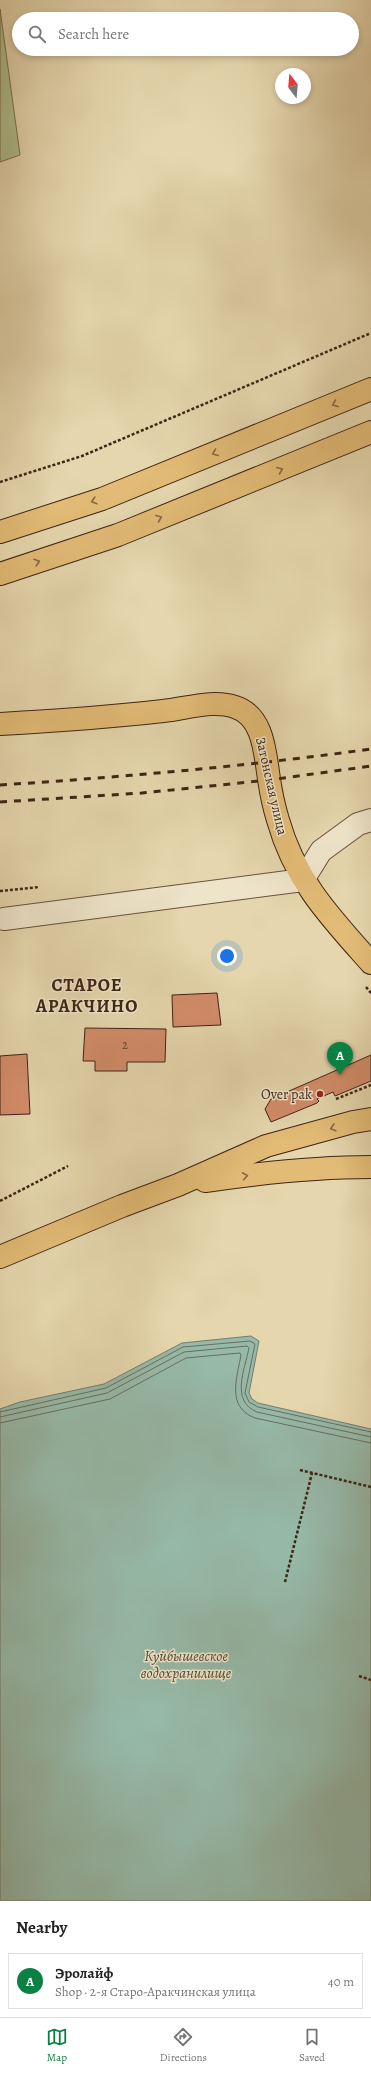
<!DOCTYPE html>
<html lang="en">
<head>
<meta charset="utf-8">
<style>
	:root { --surface:#fff; --page:#f6f6f6; --text:#222; --muted:#767676; --line:#e0e0e0; --accent:#0b8043 }
	body { margin:0; font-family:Alegreya,serif; background:var(--page); color:var(--text) }
	.compass { position:absolute; left:275px; top:68px; width:36px; height:36px; border-radius:50%; background:var(--surface); box-shadow:0 2px 6px #0003; rotate:344deg }
	.you { position:absolute; left:227px; top:956px; width:14px; height:14px; margin:-10px; border:3px solid #fff; border-radius:50%; background:#1a73e8; box-shadow:0 0 0 6px #1a73e833 }
	.badge { display:grid; place-items:center; width:26px; height:26px; border-radius:50%; background:var(--accent); color:#fff; font-size:13px; font-weight:700 }
	.pin { position:absolute; translate:-50% -33px; filter:drop-shadow(0 1px 2px #0008) }
	.pin::after { content:''; position:absolute; top:21px; width:14px; height:12px; background:inherit; clip-path:polygon(0 0,100% 0,50% 100%) }
	.list { margin:0; padding:0; list-style:none }
	h2 { display:flex; justify-content:space-between; align-items:center; height:52px; margin:0; padding:0 16px; font-size:17px }
	h2 small { font-size:13px; font-weight:400; color:var(--muted) }
	.list li { display:grid; grid-template-columns:26px 1fr auto; gap:12px; align-items:center; box-sizing:border-box; height:56px; margin:0 8px 8px; padding:0 8px; border:1px solid var(--line); border-radius:0px }
	.list b { display:block; font-size:15px; white-space:nowrap }
	.list p { margin:0; font-size:13px; white-space:nowrap; color:var(--muted) }
	.list em { font-size:13px; font-style:normal; color:var(--muted) }
	.icon { flex:none; width:22px; height:22px; fill:none; stroke:currentColor; stroke-width:2; stroke-linecap:round; stroke-linejoin:round }
	.map { position:relative; flex:none; width:371px; height:1901px; overflow:hidden }
	.search { position:absolute; background:var(--surface); box-shadow:0 2px 6px #0003; left:12px; right:12px; top:12px; height:44px; display:flex; align-items:center; gap:10px; box-sizing:border-box; padding:0 14px; border-radius:22px; color:var(--muted); font-size:15px }
	.sheet { height:116px; background:var(--surface) }
	nav { display:flex; justify-content:space-around; align-items:center; box-sizing:border-box; height:56px; border-top:1px solid var(--line); background:var(--surface); font-size:11px; color:var(--muted) }
	nav a { display:grid; justify-items:center; gap:2px }
	nav .on { color:var(--accent) }
	.map>svg:first-child { display:block }
	.green { fill:#b0be8d; stroke:#777150 }
	.water { fill:#96b9a8; stroke:#737d6d }
	.lines { fill:none; stroke-linecap:round; stroke-linejoin:round }
	.shore { stroke:#6a6e5e; stroke-width:1 }
	.building { fill:#d38c6a; stroke:#3e2414 }
	.minor-casing { stroke:#68503a; stroke-width:24 }
	.major-casing { stroke:#3e2414; stroke-width:24 }
	.path { stroke:#3e2414; stroke-width:2.5; stroke-dasharray:3 2; stroke-linecap:butt }
	.minor { stroke:#eee4ca; stroke-width:22 }
	.major { stroke:#e2bb76; stroke-width:22 }
	.rail { stroke:#3e2414; stroke-width:3; stroke-dasharray:7 7; stroke-linecap:butt }
	.oneway { stroke:#886840 }
	.poi-dot { fill:#8f2418; stroke:#eee4ca; stroke-width:1.5 }
	.labels { text-anchor:middle; stroke-width:3; stroke-linejoin:round; paint-order:stroke }
	.number-label { font-size:12px; fill:#633e2a }
	.street-label { font-size:14px; fill:#3e2414; stroke:#eee4ca }
	.poi-label { font-size:14px; fill:#3e2414; stroke:#eee4ca; text-anchor:end }
	.water-label { font-size:15px; font-style:italic; fill:#544939; stroke:#eee4ca }
	.district-label { font-size:18px; font-weight:bold; letter-spacing:1px; fill:#3e2414; stroke:#eee4ca }
</style>
</head>
<body>
<div class="map">
<svg width="371" height="1901" viewBox="0 0 371 1901">
	<rect width="100%" height="100%" fill="#e5d6ad"/>
	<filter id="stains"><feTurbulence type="fractalNoise" baseFrequency=".005" numOctaves="4"/><feColorMatrix values="0 0 0 0 .2 0 0 0 0 .09 0 0 0 0 .02 0 0 0 .5 -.17"/></filter>
	<radialGradient id="worn" r=".72"><stop offset=".6" stop-color="#630" stop-opacity="0"/><stop offset="1" stop-color="#630" stop-opacity=".3"/></radialGradient>
	<path class="green" d="M0,9L20,155L0,162Z"/>
	<path class="water" d="M251,1336L259,1341L249,1393L252,1399L258,1403L371,1429V1901H0V1409L20,1402L104,1384L182,1343Z"/>
	<g class="lines">
		<g class="shore">
			<path d="M0,1412L106,1388L183,1347L250,1341L255,1344L245,1393L249,1402L258,1407L371,1432"/>
			<path d="M0,1417L107,1393L184,1352L247,1346L249,1348C245,1369 230,1401 257,1412L371,1437"/>
			<path d="M0,1423L110,1399L186,1358L240,1353L241,1355C237,1378 226,1407 255,1418L371,1443"/>
		</g>
	</g>
	<g class="building">
		<path d="M217,993L221,1025L173,1027L172,995Z"/>
		<path d="M85,1028L166,1029L165,1062H127V1071H95V1061H83Z"/>
		<path d="M27,1054L30,1114L0,1115V1056Z"/>
		<path d="M371,1055V1081L335,1096L333,1092L317,1099L319,1101L317,1103L271,1122L265,1109L271,1099Z"/>
	</g>
	<g class="lines">
		<defs>
			<path id="minor" d="M4,919L303,880L321,851L358,824L371,820"/>
			<g id="major">
				<path d="M0,532L102,499L371,389"/>
				<path d="M0,574L118,535L371,432"/>
				<path d="M0,724C54,721 109,717 163,711C185,709 213,699 235,707C264,716 265,754 269,779C271,793 274,807 278,820C295,881 331,918 371,963"/>
				<path d="M205,1181C260,1173 315,1167 371,1167"/>
				<path d="M0,1257L122,1206L178,1185L266,1146L353,1122L371,1119"/>
			</g>
		</defs>
		<use href="#minor" class="minor-casing"/>
		<use href="#major" class="major-casing"/>
		<g class="path">
			<path d="M0,482L82,456L371,333"/>
			<path d="M0,891L39,887"/>
			<path d="M366,987L371,993"/>
			<path d="M336,1099L371,1085"/>
			<path d="M0,1201L68,1166"/>
			<path d="M300,1470L371,1487"/>
			<path d="M285,1582L312,1473"/>
			<path d="M359,1676L371,1680"/>
		</g>
		<use href="#minor" class="minor"/>
		<use href="#major" class="major"/>
		<g class="rail">
			<path d="M0,785C124,777 248,766 371,749"/>
			<path d="M0,802L142,793L269,780L371,766"/>
		</g>
	</g>
	<defs><path id="oneway-chevron" d="M-2-3.5L2.5 0L-2 3.5" fill="none" stroke-width="1.6" stroke-linecap="round" stroke-linejoin="round"/></defs>
	<g class="oneway">
		<use href="#oneway-chevron" transform="translate(335 404) rotate(157)"/>
		<use href="#oneway-chevron" transform="translate(215 453) rotate(158)"/>
		<use href="#oneway-chevron" transform="translate(280 470) rotate(-22)"/>
		<use href="#oneway-chevron" transform="translate(94 501) rotate(162)"/>
		<use href="#oneway-chevron" transform="translate(159 518) rotate(-22)"/>
		<use href="#oneway-chevron" transform="translate(37 562) rotate(-18)"/>
		<use href="#oneway-chevron" transform="translate(333 1128) rotate(164)"/>
		<use href="#oneway-chevron" transform="translate(245 1176) rotate(-8)"/>
	</g>
	<circle class="poi-dot" cx="320" cy="1094" r="4"/>
	<g class="labels">
		<g class="number-label">
			<text x="125" y="1049">2</text>
		</g>
		<g class="street-label">
			<text transform="translate(272 786) rotate(77)" y="5">Затонская улица</text>
		</g>
		<g class="poi-label">
			<text x="312" y="1099">Over pak</text>
		</g>
		<g class="water-label">
			<text x="186" y="1661">Куйбышевское<tspan x="186" dy="17">водохранилище</tspan></text>
		</g>
		<g class="district-label">
			<text x="87" y="991">СТАРОЕ<tspan x="87" dy="21">АРАКЧИНО</tspan></text>
		</g>
	</g>
	<rect width="100%" height="100%" filter="url(#stains)"/>
	<rect width="100%" height="100%" fill="url(#worn)"/>
</svg>
<svg class="compass" viewBox="-18 -18 36 36"><path d="M0-13l5 13h-10z" fill="#e53935"/><path d="M0 13l5-13h-10z" fill="#767676"/></svg>
<div class="you"></div>
<div class="pin badge" style="left:340px;top:1075px">A</div>
<div class="search"><svg class="icon" aria-label="search" viewBox="0 0 24 24"><circle cx="10" cy="10" r="6"/><path d="M15 15l6 6"/></svg>Search here</div>
</div>
<section class="sheet">
<h2>Nearby<small></small></h2>
<ul class="list">
<li><span class="badge">A</span><div><b>Эролайф</b><p>Shop · 2-я Старо-Аракчинская улица</p></div><em>40 m</em></li>
</ul>
</section>
<nav>
<a class="on"><svg class="icon" aria-label="map" viewBox="0 0 24 24"><path d="M3 6l6-2 6 2 6-2v14l-6 2-6-2-6 2zM9 4v14M15 6v14"/></svg>Map</a>
<a><svg class="icon" aria-label="directions" viewBox="0 0 24 24"><path d="M12 3l9 9-9 9-9-9zM9 14v-3h6M13 9l2 2-2 2"/></svg>Directions</a>
<a><svg class="icon" aria-label="saved" viewBox="0 0 24 24"><path d="M7 4h10v16l-5-4-5 4z"/></svg>Saved</a>
</nav>
</body>
</html>
